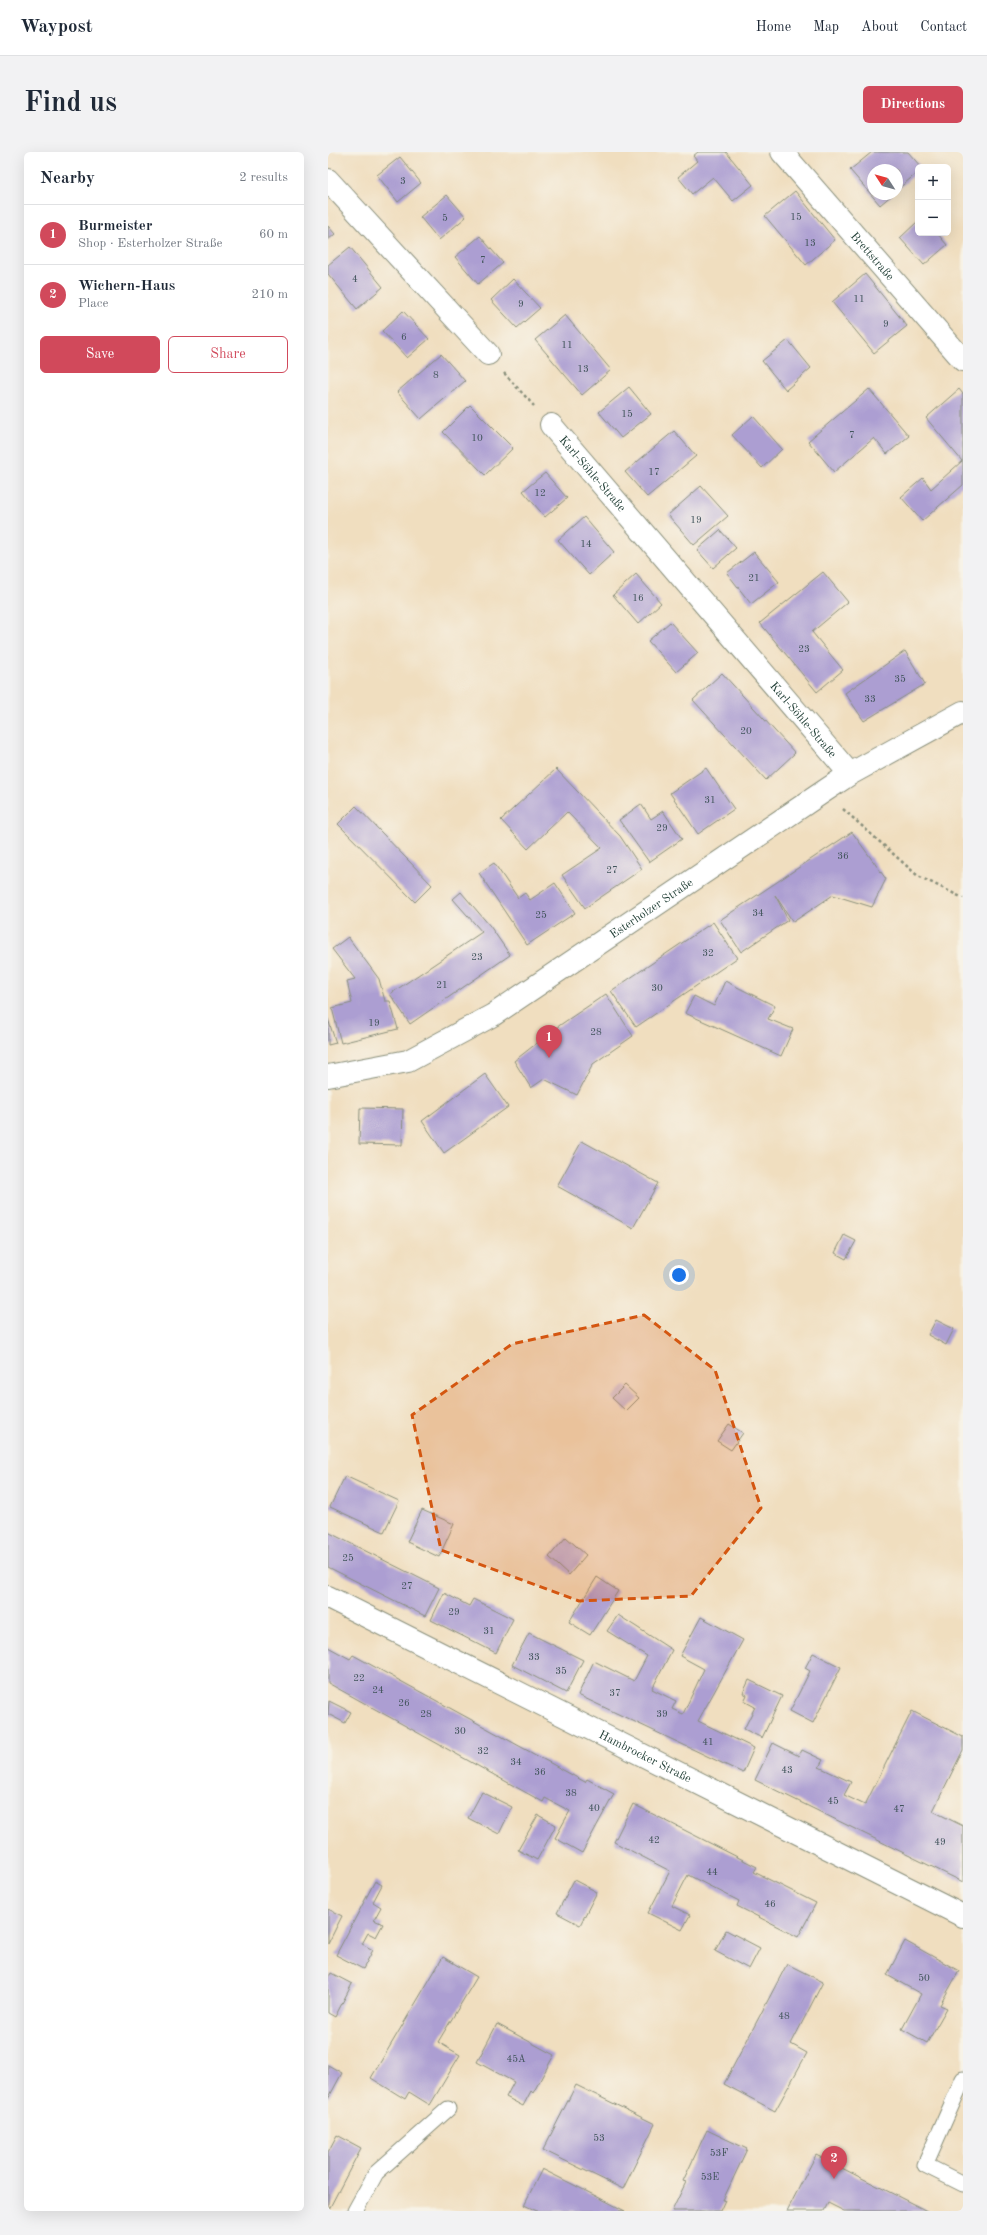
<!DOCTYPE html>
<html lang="en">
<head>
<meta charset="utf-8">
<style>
	:root { --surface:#fff; --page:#f2f2f3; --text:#1f2937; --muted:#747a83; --line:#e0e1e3; --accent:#d1495b }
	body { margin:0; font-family:"Old Standard TT",serif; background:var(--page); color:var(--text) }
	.controls { position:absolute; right:12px; top:12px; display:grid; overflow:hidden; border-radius:6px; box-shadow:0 4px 16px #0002 }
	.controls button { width:36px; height:36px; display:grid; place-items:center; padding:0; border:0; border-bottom:1px solid var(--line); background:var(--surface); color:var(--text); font:20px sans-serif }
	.compass { position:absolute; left:539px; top:12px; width:36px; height:36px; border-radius:50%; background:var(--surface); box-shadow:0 4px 16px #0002; rotate:306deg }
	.you { position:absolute; left:351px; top:1123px; width:14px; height:14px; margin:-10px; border:3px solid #fff; border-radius:50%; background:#1a73e8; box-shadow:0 0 0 6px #1a73e833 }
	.badge { display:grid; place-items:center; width:26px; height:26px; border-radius:50%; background:var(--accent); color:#fff; font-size:13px; font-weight:700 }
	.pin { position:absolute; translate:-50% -33px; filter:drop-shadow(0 1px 2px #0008) }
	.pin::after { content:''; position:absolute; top:21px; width:14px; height:12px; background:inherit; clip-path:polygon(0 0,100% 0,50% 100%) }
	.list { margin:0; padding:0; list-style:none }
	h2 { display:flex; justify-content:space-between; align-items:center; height:52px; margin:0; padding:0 16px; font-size:17px }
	h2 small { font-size:13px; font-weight:400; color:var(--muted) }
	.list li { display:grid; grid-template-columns:26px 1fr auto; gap:12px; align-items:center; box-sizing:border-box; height:60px; padding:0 16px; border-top:1px solid var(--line) }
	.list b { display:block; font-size:15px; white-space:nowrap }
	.list p { margin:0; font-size:13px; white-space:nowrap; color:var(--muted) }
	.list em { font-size:13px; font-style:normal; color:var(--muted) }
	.actions { display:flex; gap:8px; padding:12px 16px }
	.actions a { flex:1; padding:9px 0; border:1px solid var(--accent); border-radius:6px; text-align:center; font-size:14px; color:var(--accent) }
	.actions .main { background:var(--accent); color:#fff }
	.map { position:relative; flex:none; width:635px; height:2059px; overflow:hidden; border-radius:6px }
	header { display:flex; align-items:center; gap:24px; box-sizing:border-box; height:56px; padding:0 20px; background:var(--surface); border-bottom:1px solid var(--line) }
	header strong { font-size:19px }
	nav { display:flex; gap:22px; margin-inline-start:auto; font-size:14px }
	.intro { display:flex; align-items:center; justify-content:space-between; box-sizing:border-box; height:96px; padding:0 24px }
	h1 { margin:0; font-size:28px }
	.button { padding:10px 18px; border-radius:6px; background:var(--accent); color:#fff; font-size:14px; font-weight:700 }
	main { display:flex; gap:24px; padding:0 24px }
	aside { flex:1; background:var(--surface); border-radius:6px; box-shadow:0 4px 16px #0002 }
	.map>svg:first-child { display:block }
	.building { fill:#ac9ed2 }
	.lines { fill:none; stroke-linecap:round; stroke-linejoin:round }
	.service-casing { stroke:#888e7a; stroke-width:17 }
	.minor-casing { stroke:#888e7a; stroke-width:24 }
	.tertiary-casing { stroke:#888e7a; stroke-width:24 }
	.path { stroke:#888e7a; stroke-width:2.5; stroke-dasharray:3 3; stroke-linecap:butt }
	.service { stroke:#fff; stroke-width:15 }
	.minor { stroke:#fff; stroke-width:22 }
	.tertiary { stroke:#fff; stroke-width:22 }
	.marked { fill:#d45610; fill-opacity:0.2; stroke:#d45610; stroke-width:3; stroke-dasharray:8 5; stroke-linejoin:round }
	.labels { text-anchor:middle; stroke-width:3; stroke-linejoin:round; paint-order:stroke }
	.number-label { font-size:10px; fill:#42555c }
	.street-label { font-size:12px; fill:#1f3d34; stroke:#f7f3e8 }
</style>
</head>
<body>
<header>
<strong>Waypost</strong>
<nav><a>Home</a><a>Map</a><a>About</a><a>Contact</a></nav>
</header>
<div class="intro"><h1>Find us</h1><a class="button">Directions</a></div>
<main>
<aside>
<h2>Nearby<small>2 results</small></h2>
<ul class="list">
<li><span class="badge">1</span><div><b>Burmeister</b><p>Shop · Esterholzer Straße</p></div><em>60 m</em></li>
<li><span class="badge">2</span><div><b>Wichern-Haus</b><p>Place</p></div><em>210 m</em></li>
</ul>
<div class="actions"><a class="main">Save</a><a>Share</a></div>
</aside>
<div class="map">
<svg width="635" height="2059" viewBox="0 0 635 2059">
	<rect width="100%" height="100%" fill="#f7f3e8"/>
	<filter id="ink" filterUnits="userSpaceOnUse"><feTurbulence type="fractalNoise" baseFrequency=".025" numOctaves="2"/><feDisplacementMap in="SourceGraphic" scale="8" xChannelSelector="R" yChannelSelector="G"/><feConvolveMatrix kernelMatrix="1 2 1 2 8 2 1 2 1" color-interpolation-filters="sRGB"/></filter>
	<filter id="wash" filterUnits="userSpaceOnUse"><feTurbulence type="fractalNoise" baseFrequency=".012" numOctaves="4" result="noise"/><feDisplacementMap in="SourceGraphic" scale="16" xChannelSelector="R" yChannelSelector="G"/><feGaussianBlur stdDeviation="0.9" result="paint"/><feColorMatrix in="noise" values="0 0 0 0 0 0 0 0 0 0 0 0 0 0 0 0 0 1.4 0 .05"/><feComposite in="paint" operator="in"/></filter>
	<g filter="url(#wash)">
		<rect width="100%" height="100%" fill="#f0debf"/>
		<g id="blocks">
			<g class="building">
				<path d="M370,0H398L425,33L405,49L385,25L364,42L350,25L369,9L365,4Z"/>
				<path d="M544,0H580L593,15H590V20L569,38V18H545V42H565L552,53L522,18Z"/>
				<path d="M72,5L93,31L70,50L49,23Z"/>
				<path d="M467,39L507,88L478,113L437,64Z"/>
				<path d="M119,43L138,65L111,88L92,65Z"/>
				<path d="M590,69V81H609L619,93L596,113L572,86Z"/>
				<path d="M0,74L7,82L0,88Z"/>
				<path d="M152,84L175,111L150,132L127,105Z"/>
				<path d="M22,95L55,135L29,157L0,122V113Z"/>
				<path d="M537,122L579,174L546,201L504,150Z"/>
				<path d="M185,127L212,156L189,176L163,148Z"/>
				<path d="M75,159L101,187L79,206L54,179Z"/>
				<path d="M237,163L283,218L254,243L207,188Z"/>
				<path d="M460,188L483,216L458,238L434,209Z"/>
				<path d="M113,202L137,229L93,267L69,240Z"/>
				<path d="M301,235L323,262L293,286L271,260Z"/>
				<path d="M541,237L581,284L559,302L546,286L506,320L480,289Z"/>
				<path d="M631,237L635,242V333L594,369L573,345L595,326L603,337L634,309L598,266Z"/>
				<path d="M142,253L185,296L157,323L115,280Z"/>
				<path d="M425,264L454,297L434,316L404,283Z"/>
				<path d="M346,279L368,304L319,345L297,320Z"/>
				<path d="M217,321L239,346L217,365L195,339Z"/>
				<path d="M373,334L400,364L366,393L340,363Z"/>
				<path d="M256,365L286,400L261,423L230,388Z"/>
				<path d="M392,378L408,396L385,416L369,398Z"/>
				<path d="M426,400L451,430L423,452L399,421Z"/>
				<path d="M495,420L520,450L484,480L515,518L489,540L432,471Z"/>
				<path d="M308,422L333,451L310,472L285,443Z"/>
				<path d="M342,470L370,501L348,520L320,489Z"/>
				<path d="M577,499L597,532L536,569L517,541Z"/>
				<path d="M394,521L467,601L438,628L365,548Z"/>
				<path d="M378,616L406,657L370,682L342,641Z"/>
				<path d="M228,617L292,684L314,717L257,756L234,723L274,696L239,660L200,697L173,668Z"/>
				<path d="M313,652L323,667L335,659L354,687L321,710L291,668Z"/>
				<path d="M28,654L104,733L87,750L10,672Z"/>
				<path d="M524,680L558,727L544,755L505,743L465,770L447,743L460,768L413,800L392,768Z"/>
				<path d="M166,711L190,746L197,741L202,748L227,731L247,761L199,793L151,721Z"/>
				<path d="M133,740L162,774L182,803L82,872L62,842L154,780L125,747Z"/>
				<path d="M385,770L409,806L308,875L283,839Z"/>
				<path d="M20,785L51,827L57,849H62L70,877L13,891L4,856L24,851L19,829L27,827L4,797Z"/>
				<path d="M397,829L447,854L440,867L465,877L453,904L357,861L366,844L386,854Z"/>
				<path d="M278,842L305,884L265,912L249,943L216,927L203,936L186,909L232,873Z"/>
				<path d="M0,867L8,891L0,893Z"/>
				<path d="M157,922L180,955L116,1001L94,969Z"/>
				<path d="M32,956L75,957L74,993L31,992Z"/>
				<path d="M254,989L330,1031L305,1076L229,1034Z"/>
				<path d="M516,1083L528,1089L518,1107L507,1101Z"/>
				<path d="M608,1168L626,1177L618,1193L600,1183Z"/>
				<path d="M297,1233L311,1246L298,1259L284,1246Z"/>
				<path d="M401,1272L415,1281L403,1298L389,1289Z"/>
				<path d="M17,1324L71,1349L56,1380L2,1355Z"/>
				<path d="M94,1358L126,1372L111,1405L79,1390Z"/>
				<path d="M0,1380L111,1436L97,1464L0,1415Z"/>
				<path d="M238,1385L258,1403L241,1423L221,1405Z"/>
				<path d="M269,1425L290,1439L262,1483L241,1470Z"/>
				<path d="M116,1441L141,1454L145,1447L185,1467L168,1501L103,1468Z"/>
				<path d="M290,1463L344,1498L324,1537L348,1549L344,1557L355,1562L376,1517L352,1504L373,1465L415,1488L370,1569L426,1596L415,1621L250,1543L266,1509L306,1529L319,1504L279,1479Z"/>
				<path d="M201,1481L255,1508L238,1541L184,1513Z"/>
				<path d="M0,1495L22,1507L25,1503L257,1630L259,1627L286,1642L254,1701L227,1686L242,1659L217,1646L215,1650L0,1531Z"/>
				<path d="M485,1501L513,1515L485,1571L462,1559L482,1519L477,1516Z"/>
				<path d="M421,1528L454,1544L434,1586L416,1577L427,1555L416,1549L419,1543L415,1541Z"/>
				<path d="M1,1549L23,1560L17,1571L0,1562Z"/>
				<path d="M584,1559L635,1585V1598L605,1659L635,1674V1730L427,1628L445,1591L471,1604L474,1598L495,1608L491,1615L523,1630L516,1643L537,1653Z"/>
				<path d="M154,1640L184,1655L171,1682L140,1666Z"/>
				<path d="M305,1652L429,1715L426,1720L488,1751L470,1785L409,1754L411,1749L360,1723L344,1754L362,1763L354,1778L320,1761L342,1719L286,1690Z"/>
				<path d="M210,1663L228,1673L209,1708L190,1698Z"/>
				<path d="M246,1728L269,1740L252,1773L229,1761Z"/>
				<path d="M47,1729L54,1733L45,1750L53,1755L46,1768L55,1772L48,1785L40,1781L34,1792L45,1798L35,1817L8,1803Z"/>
				<path d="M0,1757L14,1764L0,1792Z"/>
				<path d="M398,1778L432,1796L421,1817L387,1799Z"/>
				<path d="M577,1789L631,1819L612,1853L619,1856L599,1891L574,1877L593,1842L559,1823Z"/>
				<path d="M115,1805L149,1825L110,1890L132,1903L102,1953L81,1940L77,1947L43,1926Z"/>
				<path d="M459,1812L495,1830L463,1892L479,1901L447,1959L396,1932Z"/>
				<path d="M3,1821L24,1832L7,1865L0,1861V1827Z"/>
				<path d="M169,1872L226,1903L205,1941L203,1939L195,1954L178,1945L186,1930L149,1910Z"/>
				<path d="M0,1913L14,1921L0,1947Z"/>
				<path d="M248,1933L327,1972L295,2037L215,1998Z"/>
				<path d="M379,1978L419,1997L395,2048H397L392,2059H344L358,2030L355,2029Z"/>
				<path d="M9,1983L33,1996L0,2059V2000Z"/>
				<path d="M488,2003L599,2059H516L500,2051L496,2059H459Z"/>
				<path d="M214,2017L252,2036L297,2059H209L196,2053Z"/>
			</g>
		</g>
	</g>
	<g filter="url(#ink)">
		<use href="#blocks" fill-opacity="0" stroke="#888e7a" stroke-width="1"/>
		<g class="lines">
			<defs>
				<g id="service">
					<path d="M635,1927L597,2013L635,2032"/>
					<path d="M27,2059L48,2021L120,1957"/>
				</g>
				<g id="minor">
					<path id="s1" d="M454,0L635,208"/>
					<path d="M0,28L160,202"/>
					<path id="s2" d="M223,273L522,622"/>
				</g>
				<g id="tertiary">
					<path id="s3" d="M0,924L80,909L165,863L495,640L522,622L635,560"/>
					<path id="s4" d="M0,1445L635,1764"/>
				</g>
			</defs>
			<use href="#service" class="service-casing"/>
			<use href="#minor" class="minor-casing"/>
			<use href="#tertiary" class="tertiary-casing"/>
			<g class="path">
				<path d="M176,221L206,254"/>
				<path d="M515,657L590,724L635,746"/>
			</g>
			<use href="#service" class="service"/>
			<use href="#minor" class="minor"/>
			<use href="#tertiary" class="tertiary"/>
		</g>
	</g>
	<path class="marked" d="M316,1163L387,1218L433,1356L363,1444L251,1449L113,1398L84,1263L184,1192Z"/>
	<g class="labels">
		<g class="number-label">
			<text x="75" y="32">3</text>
			<text x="468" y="68">15</text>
			<text x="117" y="69">5</text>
			<text x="482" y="94">13</text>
			<text x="155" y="111">7</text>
			<text x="27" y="130">4</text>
			<text x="531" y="150">11</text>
			<text x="193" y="155">9</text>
			<text x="558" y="175">9</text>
			<text x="76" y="188">6</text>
			<text x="239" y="196">11</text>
			<text x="255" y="220">13</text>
			<text x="108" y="226">8</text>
			<text x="299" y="265">15</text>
			<text x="524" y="286">7</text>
			<text x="149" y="289">10</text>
			<text x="326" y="323">17</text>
			<text x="212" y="344">12</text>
			<text x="368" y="371">19</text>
			<text x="258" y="395">14</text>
			<text x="426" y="429">21</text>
			<text x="310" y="449">16</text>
			<text x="476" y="500">23</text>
			<text x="572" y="530">35</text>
			<text x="542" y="550">33</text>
			<text x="418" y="582">20</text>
			<text x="382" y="651">31</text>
			<text x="334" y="679">29</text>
			<text x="515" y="707">36</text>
			<text x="284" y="721">27</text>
			<text x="430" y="764">34</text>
			<text x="213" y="766">25</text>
			<text x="380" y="804">32</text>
			<text x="149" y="808">23</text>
			<text x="114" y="836">21</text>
			<text x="329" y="839">30</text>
			<text x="46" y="874">19</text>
			<text x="268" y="883">28</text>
			<text x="20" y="1409">25</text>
			<text x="79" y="1437">27</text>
			<text x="126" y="1463">29</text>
			<text x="161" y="1482">31</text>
			<text x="206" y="1508">33</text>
			<text x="233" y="1522">35</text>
			<text x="31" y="1529">22</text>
			<text x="50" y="1541">24</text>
			<text x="287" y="1544">37</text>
			<text x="76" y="1554">26</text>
			<text x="98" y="1565">28</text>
			<text x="334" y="1565">39</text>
			<text x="132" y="1582">30</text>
			<text x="380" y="1593">41</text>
			<text x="155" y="1602">32</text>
			<text x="188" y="1613">34</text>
			<text x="459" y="1621">43</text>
			<text x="212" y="1623">36</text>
			<text x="243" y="1644">38</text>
			<text x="505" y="1652">45</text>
			<text x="266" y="1659">40</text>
			<text x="571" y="1660">47</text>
			<text x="326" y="1691">42</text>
			<text x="612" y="1693">49</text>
			<text x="384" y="1723">44</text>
			<text x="442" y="1755">46</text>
			<text x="596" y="1829">50</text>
			<text x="456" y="1867">48</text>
			<text x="188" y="1910">45A</text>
			<text x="271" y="1989">53</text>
			<text x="391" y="2004">53F</text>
			<text x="382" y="2028">53E</text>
		</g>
		<g class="street-label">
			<text dy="4" stroke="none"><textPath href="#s1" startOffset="138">Brettstraße</textPath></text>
			<text dy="4" stroke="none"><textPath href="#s2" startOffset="64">Karl-Söhle-Straße</textPath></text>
			<text dy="4" stroke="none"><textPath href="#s2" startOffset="388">Karl-Söhle-Straße</textPath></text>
			<text dy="4" stroke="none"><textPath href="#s3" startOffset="369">Esterholzer Straße</textPath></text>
			<text dy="4" stroke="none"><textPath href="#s4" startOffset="355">Hambrocker Straße</textPath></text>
		</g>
	</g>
</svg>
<div class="controls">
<button>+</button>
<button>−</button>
</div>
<svg class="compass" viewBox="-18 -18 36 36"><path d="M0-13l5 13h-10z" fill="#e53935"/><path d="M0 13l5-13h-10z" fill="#747a83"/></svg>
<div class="you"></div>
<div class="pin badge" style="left:221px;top:906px">1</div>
<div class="pin badge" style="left:506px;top:2027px">2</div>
</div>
</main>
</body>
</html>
